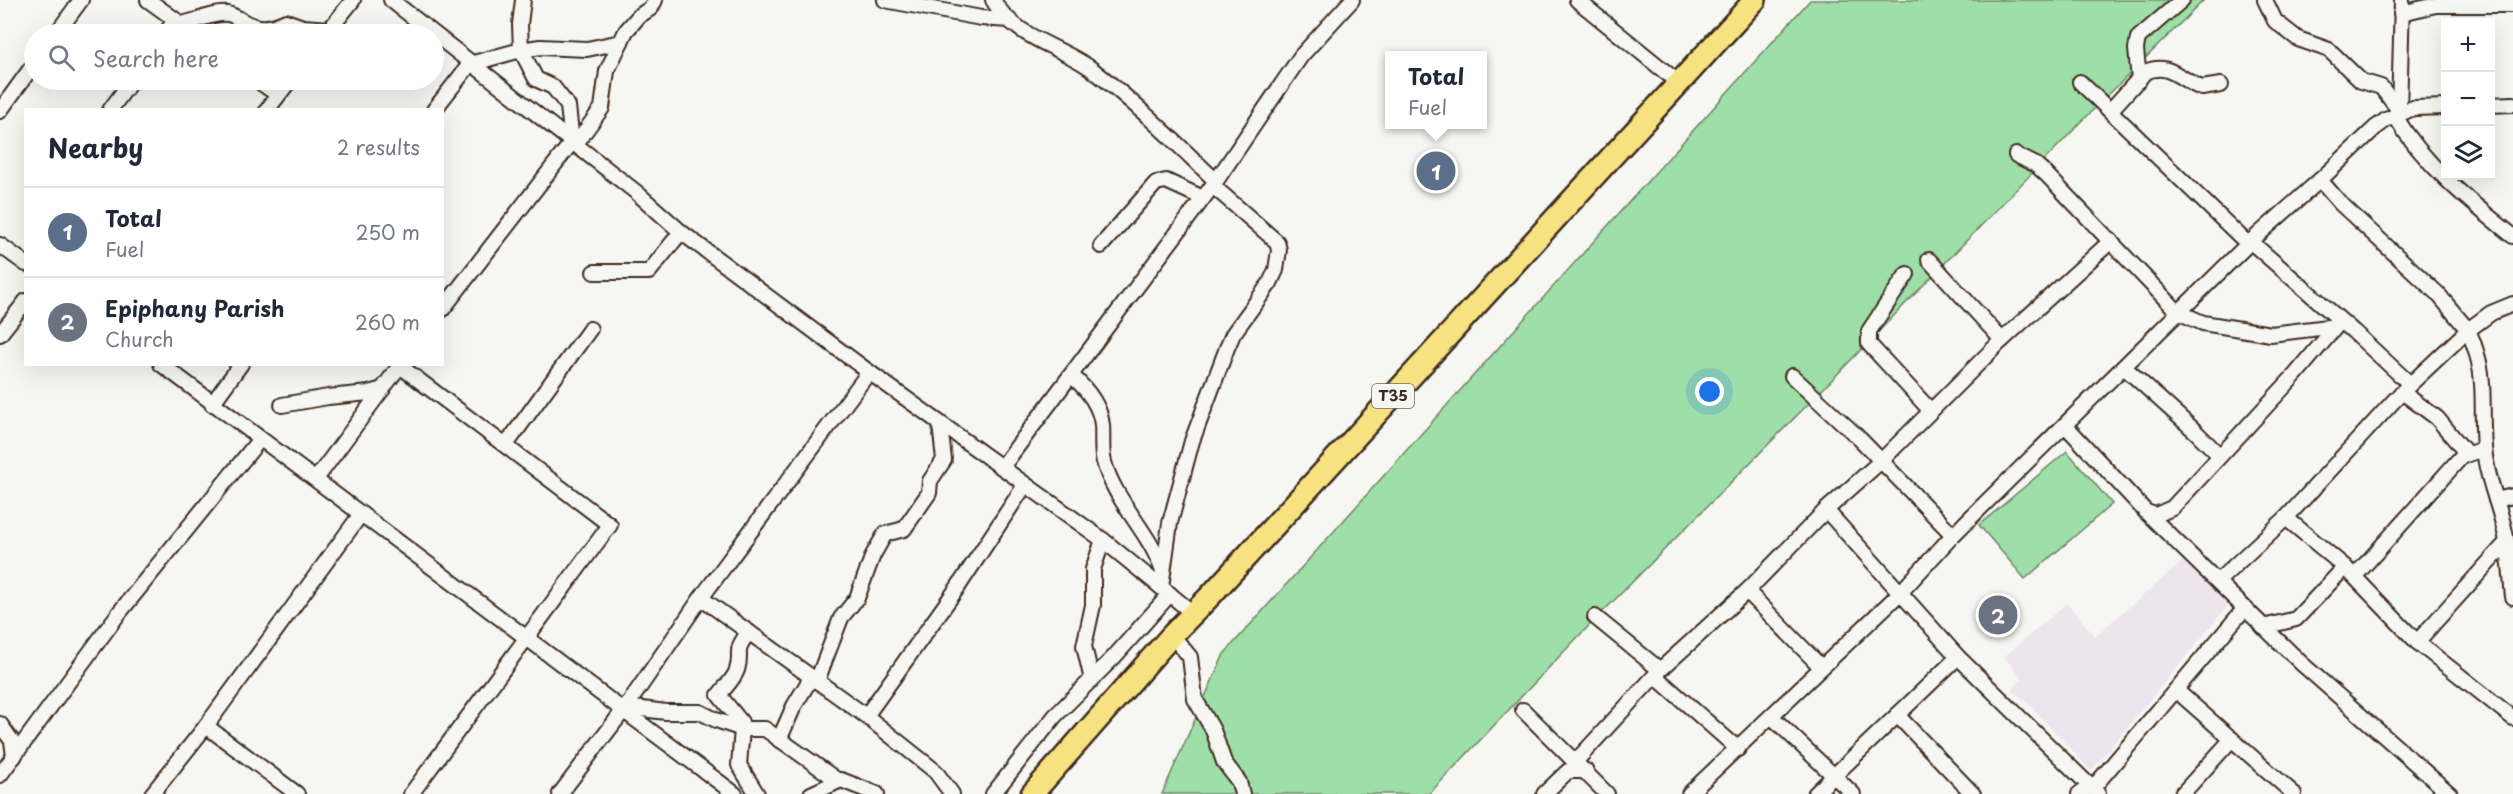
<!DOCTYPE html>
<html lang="en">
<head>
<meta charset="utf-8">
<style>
	:root { --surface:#fff; --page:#f6f6f7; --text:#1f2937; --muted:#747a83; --line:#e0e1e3; --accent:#db2777 }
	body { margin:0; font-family:"Playpen Sans",sans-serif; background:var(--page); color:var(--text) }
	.controls { position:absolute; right:18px; top:18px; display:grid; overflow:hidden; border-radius:0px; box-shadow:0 6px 24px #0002 }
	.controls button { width:54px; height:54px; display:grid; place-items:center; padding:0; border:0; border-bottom:2px solid var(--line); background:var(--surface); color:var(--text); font:30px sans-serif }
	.you { position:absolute; left:1710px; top:392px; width:21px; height:21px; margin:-15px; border:4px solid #fff; border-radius:50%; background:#1a73e8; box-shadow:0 0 0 9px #1a73e833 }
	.badge { display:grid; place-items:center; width:39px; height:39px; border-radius:50%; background:var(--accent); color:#fff; font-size:20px; font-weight:700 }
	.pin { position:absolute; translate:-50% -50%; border:3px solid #fff; box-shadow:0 2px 6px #0006 }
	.popup { position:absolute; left:1385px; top:51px; width:102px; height:78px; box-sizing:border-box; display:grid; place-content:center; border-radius:0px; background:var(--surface); filter:drop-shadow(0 2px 4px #0005); font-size:20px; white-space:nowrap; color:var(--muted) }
	.popup b { font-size:22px; color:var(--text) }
	.popup::after { content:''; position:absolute; left:50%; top:100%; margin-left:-12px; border:12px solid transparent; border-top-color:var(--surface) }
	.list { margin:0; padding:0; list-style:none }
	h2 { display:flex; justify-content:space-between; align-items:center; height:78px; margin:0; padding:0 24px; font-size:26px }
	h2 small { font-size:20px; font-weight:400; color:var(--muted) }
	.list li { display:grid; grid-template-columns:39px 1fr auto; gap:18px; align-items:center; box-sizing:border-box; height:90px; padding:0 24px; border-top:2px solid var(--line) }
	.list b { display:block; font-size:22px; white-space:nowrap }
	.list p { margin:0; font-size:20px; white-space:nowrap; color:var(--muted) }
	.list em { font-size:20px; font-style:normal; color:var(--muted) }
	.icon { flex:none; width:33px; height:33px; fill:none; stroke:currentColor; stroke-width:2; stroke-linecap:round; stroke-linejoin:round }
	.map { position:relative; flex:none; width:2513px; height:794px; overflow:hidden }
	.search { position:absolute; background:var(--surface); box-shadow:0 6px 24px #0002; left:24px; top:24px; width:420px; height:66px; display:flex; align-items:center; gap:15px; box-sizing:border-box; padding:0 21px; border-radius:33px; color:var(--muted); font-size:22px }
	.panel { position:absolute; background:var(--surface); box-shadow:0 6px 24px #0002; left:24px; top:108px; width:420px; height:258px; border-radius:0px }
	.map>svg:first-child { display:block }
	.built { fill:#eee4ee }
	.green { fill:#9edea8; stroke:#6c8463; stroke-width:1.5 }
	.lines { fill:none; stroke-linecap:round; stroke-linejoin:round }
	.minor-casing { stroke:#3b2a1e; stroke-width:18 }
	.highway-casing { stroke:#3b2a1e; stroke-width:26 }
	.minor { stroke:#f6f6f2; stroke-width:14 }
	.highway { stroke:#f7e281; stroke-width:21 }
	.labels { text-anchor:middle; stroke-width:5; stroke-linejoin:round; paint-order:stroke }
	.shield { fill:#f6f6f2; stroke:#73675e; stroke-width:1.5 }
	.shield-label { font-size:15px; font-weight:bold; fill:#3b2a1e }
</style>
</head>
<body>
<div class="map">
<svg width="2513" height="794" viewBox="0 0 2513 794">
	<rect width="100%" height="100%" fill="#f6f6f2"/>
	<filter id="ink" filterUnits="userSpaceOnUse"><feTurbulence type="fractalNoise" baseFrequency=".0167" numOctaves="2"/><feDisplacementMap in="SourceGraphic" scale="12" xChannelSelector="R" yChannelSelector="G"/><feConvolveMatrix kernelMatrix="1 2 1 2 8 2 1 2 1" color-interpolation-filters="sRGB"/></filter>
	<g filter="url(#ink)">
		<path class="built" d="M2187,558L2230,603L2091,771L2028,703L2011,690L2023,679L2004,657L2067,603L2095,636Z"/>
		<g class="green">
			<path d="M1810,0H2204L2093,110L1821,391L1575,640L1429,794H1162L1224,654Z"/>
			<path d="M2067,451L2112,504L2025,579L1979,525Z"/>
		</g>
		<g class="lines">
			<defs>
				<g id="minor">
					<path d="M148,0L195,34"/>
					<path d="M391,0L636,192L681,232L869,372L1103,540L1194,614"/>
					<path d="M885,0L981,18L1009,20"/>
					<path d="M993,0C1014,38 1061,46 1093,70C1137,104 1176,143 1216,181"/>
					<path d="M1577,0L1679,83"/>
					<path d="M2265,0L2275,21L2298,39L2329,50L2361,81L2381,87L2398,109"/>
					<path d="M2401,13L2436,5H2513"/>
					<path d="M181,24C194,22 216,12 228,14C233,15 237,18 241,20C259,30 269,29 286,21L303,27L330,29"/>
					<path d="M56,34L81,0"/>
					<path d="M165,34L175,20"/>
					<path d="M326,34L353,0"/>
					<path d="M257,80L278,95"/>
					<path d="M2139,80L2136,49L2138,38L2182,0"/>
					<path d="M2080,82L2248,244"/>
					<path d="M2490,105L2513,104"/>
					<path d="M110,110L132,80"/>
					<path d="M267,110L290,80"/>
					<path d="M434,110L470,64L521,50L540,47L587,49L621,42"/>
					<path d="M0,111L34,64"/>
					<path d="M2110,111L2145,72C2171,61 2180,81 2202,88L2221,85"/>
					<path d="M2399,112L2402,0"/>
					<path d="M2395,116C2424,165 2469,201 2513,236"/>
					<path d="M575,145L602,108L607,71L626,31L639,16L651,8L655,0"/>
					<path d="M2016,155L2036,165L2046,174L2178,312L2203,323L2271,334L2336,326"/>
					<path d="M2251,242L2354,332L2410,384"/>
					<path d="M0,245L26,264"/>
					<path d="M1101,246L1156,183L1166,181L1203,198"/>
					<path d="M1929,260L2002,340"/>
					<path d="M594,272H649L681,232"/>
					<path d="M1907,274L1869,331V344L1930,410"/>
					<path d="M2513,304L2491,313L2468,330C2489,376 2480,400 2484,447C2486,479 2502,510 2507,542C2510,560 2511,579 2513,597"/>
					<path d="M442,310L572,142L568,106L553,87L536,79L521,50L520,24L523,0"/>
					<path d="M0,334L26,301"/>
					<path d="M161,364L735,794"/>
					<path d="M400,366L610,525L411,794"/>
					<path d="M2124,367L2195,431L2219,455"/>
					<path d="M1071,375C1086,388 1100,404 1102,425C1103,437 1101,451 1104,462C1115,502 1149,531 1162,569"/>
					<path d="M1792,376L1860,439L1953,535"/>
					<path d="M2402,392L2437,418L2467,454"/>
					<path d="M212,404L241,364"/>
					<path d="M282,405L328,397L369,393L383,389"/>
					<path d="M2065,425L2146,512L2301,663L2450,794"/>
					<path d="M506,445L590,329"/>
					<path d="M1002,467L1216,181L1301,56L1352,0"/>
					<path d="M316,479L401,364"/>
					<path d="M2496,500L2513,496"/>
					<path d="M1826,510L1958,657L2098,794"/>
					<path d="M2146,512L2156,515L2172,508L2296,374L2339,323"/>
					<path d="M2286,518L2345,567L2417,642L2513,718"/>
					<path d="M2355,576L2462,456L2484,449"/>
					<path d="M2218,581L2286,518L2402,392L2468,330L2438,294L2340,203L2320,180"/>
					<path d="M1161,587L1170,523L1192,441L1227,348L1233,334L1270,283L1276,270L1279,250L1277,242L1213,186"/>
					<path d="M1747,591L1821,667"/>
					<path d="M701,598L866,716L935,771L952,794"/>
					<path d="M1595,617L1660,670"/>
					<path d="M2263,627L2296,619L2345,567"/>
					<path d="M749,632C732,653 743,651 737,670C734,679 725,687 719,695L741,722L742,729L739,765L757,794"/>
					<path d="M1172,635L1190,657L1195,699L1213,730L1224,762L1239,782L1242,794"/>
					<path d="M2417,642L2507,542"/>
					<path d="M1655,676L1738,749"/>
					<path d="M1092,680L1084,646L1093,605V569L1103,540"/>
					<path d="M817,681L841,618L857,598L873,555L885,534L904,529L929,493L930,481L944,460L940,424"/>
					<path d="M2177,691L2294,794"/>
					<path d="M626,707L666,712H700L716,720L742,729H765L837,780"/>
					<path d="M1523,710L1607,794"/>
					<path d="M1897,715L1973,794"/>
					<path d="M866,716L958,587L1025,485"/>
					<path d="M1772,717L1853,794"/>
					<path d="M0,724L12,741L14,757"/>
					<path d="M206,726L297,794"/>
					<path d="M779,740L794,706L811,678"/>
					<path d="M1576,761L1660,670L1747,591L1826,510L1881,461L2000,342L2111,241"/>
					<path d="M0,775L119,613L260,439"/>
					<path d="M152,794L206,726L361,514"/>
					<path d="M560,794L626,707L701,598L869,372"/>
					<path d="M811,794L841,780L877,794"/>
					<path d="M993,794L1055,716L1114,657L1170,594"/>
					<path d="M1544,794L1568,771H1586"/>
					<path d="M1689,794L1900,593L1953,535L2248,244L2320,180L2375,128L2386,120L2413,108L2446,107"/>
					<path d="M1815,794L1958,657"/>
					<path d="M2079,794L2098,782L2245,608"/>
					<path d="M2182,794L2232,739"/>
				</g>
				<path id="highway" d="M1032,794L1172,635L1211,595L1755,0"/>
			</defs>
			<use href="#minor" class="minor-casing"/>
			<use href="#highway" class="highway-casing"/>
			<use href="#minor" class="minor"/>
			<use href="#highway" class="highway"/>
		</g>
	</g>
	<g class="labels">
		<rect class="shield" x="1372" y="384" width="42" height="24" rx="4.5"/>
		<g class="shield-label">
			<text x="1393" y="401">T35</text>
		</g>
	</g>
</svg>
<div class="controls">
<button>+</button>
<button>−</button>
<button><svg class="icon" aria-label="layers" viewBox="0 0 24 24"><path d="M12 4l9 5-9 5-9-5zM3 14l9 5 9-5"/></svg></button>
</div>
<div class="you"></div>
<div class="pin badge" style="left:1436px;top:171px;background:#5c6f8a">1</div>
<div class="popup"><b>Total</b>Fuel</div>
<div class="pin badge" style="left:1998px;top:615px;background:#6b7280">2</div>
<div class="search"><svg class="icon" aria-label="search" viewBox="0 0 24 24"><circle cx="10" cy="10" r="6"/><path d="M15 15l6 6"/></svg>Search here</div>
<section class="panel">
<h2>Nearby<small>2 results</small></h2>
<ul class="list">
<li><span class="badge" style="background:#5c6f8a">1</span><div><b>Total</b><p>Fuel</p></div><em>250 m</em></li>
<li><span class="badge" style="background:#6b7280">2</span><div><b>Epiphany Parish</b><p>Church</p></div><em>260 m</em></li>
</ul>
</section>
</div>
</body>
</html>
